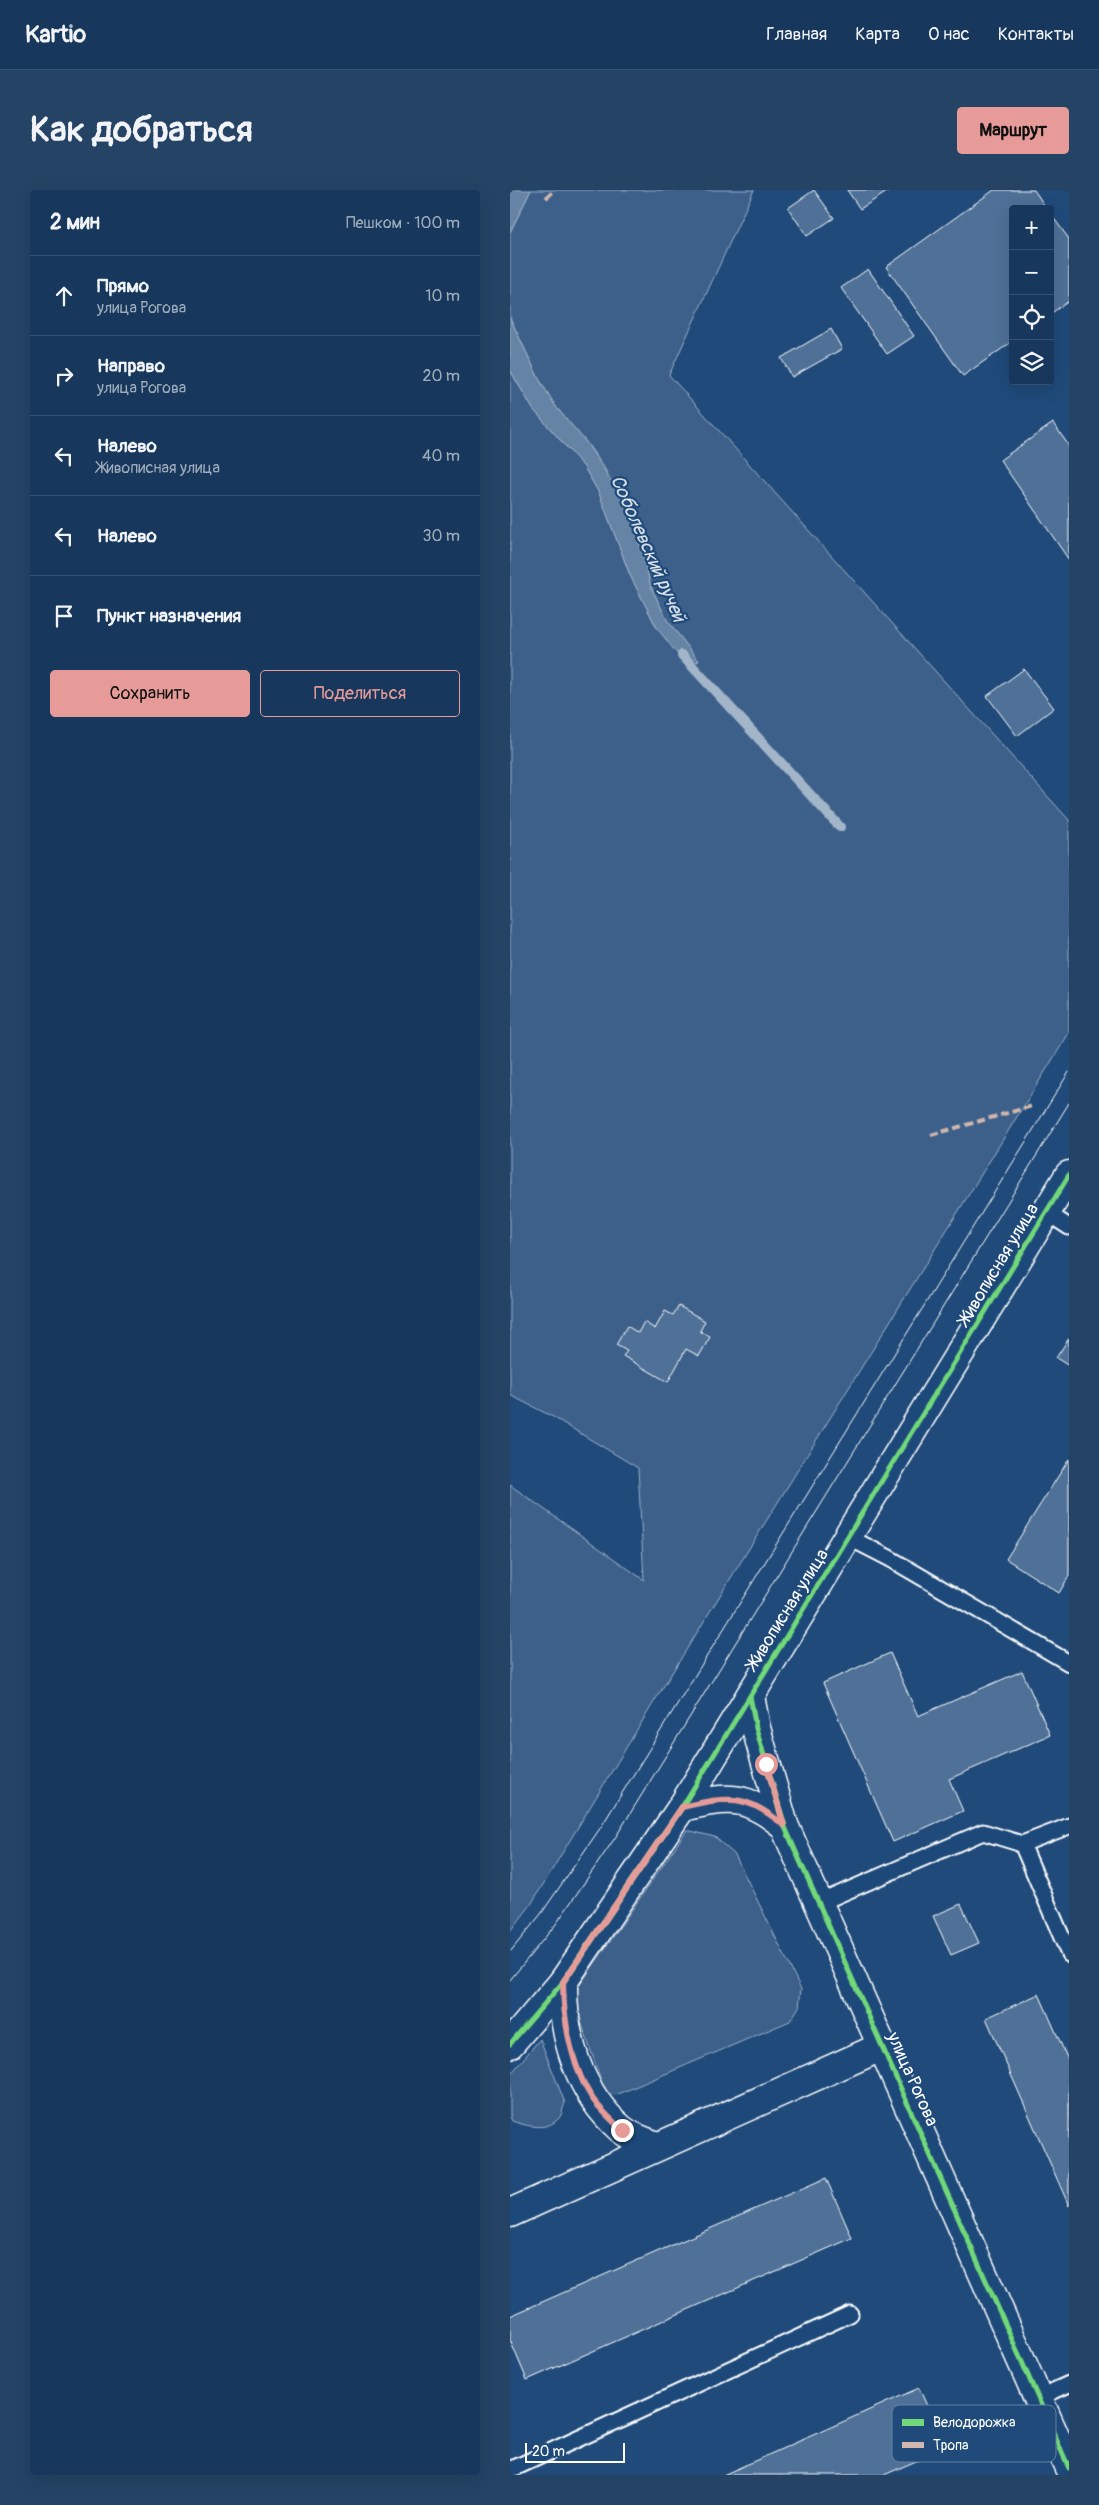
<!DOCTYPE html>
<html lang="ru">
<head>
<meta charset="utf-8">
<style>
	:root { --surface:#17385c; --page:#244365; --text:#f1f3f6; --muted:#9eacbb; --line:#365272; --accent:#e69b98 }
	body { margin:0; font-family:Pangolin,sans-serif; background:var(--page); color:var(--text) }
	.controls { position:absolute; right:15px; top:15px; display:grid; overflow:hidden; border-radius:5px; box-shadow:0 5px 20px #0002 }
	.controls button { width:45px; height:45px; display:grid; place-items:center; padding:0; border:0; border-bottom:1px solid var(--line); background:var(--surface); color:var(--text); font:25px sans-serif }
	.scale { position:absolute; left:15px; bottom:12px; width:100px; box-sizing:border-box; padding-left:5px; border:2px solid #fff; border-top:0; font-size:14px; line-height:18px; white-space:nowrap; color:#fff; -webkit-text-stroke:4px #1f4a7a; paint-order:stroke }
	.stop { position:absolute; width:15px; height:15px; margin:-11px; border:4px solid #e69b98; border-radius:50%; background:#fff }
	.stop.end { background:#e69b98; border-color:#fff; box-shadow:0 1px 5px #0008 }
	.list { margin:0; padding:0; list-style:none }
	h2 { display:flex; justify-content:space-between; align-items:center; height:65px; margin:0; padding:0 20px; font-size:21px }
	h2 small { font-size:16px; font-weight:400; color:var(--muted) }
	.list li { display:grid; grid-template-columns:32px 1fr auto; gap:15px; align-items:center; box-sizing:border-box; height:80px; padding:0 20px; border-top:1px solid var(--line) }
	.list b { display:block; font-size:19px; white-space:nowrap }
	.list p { margin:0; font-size:16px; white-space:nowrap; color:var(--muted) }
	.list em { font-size:16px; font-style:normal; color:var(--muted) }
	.actions { display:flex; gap:10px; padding:15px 20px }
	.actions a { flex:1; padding:11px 0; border:1px solid var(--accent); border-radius:5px; text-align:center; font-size:18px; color:var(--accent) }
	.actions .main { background:var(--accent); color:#111 }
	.icon { flex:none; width:28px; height:28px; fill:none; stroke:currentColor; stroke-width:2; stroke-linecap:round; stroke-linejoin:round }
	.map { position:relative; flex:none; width:559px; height:2285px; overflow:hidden; border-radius:5px }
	header { display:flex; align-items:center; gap:30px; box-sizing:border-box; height:70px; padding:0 25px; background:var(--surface); border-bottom:1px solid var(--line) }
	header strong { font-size:24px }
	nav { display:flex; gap:28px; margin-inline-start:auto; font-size:18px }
	.intro { display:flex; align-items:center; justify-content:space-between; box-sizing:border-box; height:120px; padding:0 30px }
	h1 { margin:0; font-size:35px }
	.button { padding:12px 22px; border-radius:5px; background:var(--accent); color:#111; font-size:18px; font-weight:700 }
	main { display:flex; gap:30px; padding:0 30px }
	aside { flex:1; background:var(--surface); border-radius:5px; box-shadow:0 5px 20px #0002 }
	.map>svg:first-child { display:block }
	.green { fill:#3c618b; stroke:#9eb0c5 }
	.water { fill:#6583a4; stroke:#a3b5c8 }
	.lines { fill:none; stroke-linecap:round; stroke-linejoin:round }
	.stream { stroke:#a3b5c8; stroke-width:10 }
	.building { fill:#507197; stroke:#fff }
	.service-casing { stroke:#fff; stroke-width:19 }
	.minor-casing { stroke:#fff; stroke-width:31 }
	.tertiary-casing { stroke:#fff; stroke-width:31 }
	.service { stroke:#1f4a7a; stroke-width:15 }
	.minor { stroke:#1f4a7a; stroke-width:28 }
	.tertiary { stroke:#1f4a7a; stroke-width:28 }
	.tram { stroke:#fff; stroke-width:1 }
	.quiet { stroke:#d1b7ad; stroke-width:4; stroke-dasharray:8 4; stroke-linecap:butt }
	.cycleway-casing { stroke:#1f4a7a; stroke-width:8 }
	.cycleway { stroke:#71d979; stroke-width:5 }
	.route { stroke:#e69b98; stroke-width:6 }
	.labels { text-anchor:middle; stroke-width:4.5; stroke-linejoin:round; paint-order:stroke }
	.street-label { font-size:18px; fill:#fff; stroke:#1f4a7a }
	.water-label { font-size:19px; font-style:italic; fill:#d8e0e8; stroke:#1f4a7a }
	.key { fill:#1f4a7a; stroke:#6280a2; stroke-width:1 }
	.key-label { font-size:14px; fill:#fff }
</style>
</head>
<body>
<header>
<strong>Kartio</strong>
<nav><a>Главная</a><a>Карта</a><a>О нас</a><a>Контакты</a></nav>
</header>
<div class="intro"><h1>Как добраться</h1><a class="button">Маршрут</a></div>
<main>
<aside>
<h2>2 мин<small>Пешком · 100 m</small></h2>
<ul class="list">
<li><svg class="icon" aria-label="ahead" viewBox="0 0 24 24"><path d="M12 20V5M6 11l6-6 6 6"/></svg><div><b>Прямо</b><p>улица Рогова</p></div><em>10 m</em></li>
<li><svg class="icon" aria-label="right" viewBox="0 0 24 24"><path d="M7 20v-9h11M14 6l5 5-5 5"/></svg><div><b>Направо</b><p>улица Рогова</p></div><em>20 m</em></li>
<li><svg class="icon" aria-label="left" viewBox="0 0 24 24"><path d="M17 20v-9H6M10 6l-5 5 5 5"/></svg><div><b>Налево</b><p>Живописная улица</p></div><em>40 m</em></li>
<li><svg class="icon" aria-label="left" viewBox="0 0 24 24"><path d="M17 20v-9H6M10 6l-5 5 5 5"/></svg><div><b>Налево</b></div><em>30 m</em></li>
<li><svg class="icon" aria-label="arrive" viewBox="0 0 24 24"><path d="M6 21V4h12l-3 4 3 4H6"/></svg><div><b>Пункт назначения</b></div></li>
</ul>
<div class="actions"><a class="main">Сохранить</a><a>Поделиться</a></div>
</aside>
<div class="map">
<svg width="559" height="2285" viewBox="0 0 559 2285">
	<rect width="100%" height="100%" fill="#1f4a7a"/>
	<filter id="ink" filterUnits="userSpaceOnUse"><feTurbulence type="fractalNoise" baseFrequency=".02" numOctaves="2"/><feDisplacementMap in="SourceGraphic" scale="10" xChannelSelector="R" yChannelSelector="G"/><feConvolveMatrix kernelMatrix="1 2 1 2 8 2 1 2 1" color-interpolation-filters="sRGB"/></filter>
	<g filter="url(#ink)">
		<g class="green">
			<path d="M21,0H244L159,185L559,630V843L147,1507L20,1716L0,1742V1295L134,1390L128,1278L43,1227L0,1205V180L23,219L74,277L89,303L120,385L147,438L189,471L157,430L141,397L129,351L94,277L76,252L46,217L29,189L0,128V42Z"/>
			<path d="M177,1640L205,1647L225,1665L291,1799L289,1817L280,1831L106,1905L95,1902L64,1811L67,1799Z"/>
			<path d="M30,1849L55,1913C53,1917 52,1925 49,1928C37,1942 17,1936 2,1931L0,1926V1885Z"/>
		</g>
		<g class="water">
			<path d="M3,0H21L0,42V5Z"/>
			<path d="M0,128L29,189L46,217L76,252L115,312L129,351L141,397L157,430L189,471L176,475L147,438L120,385L89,303L74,277L23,219L0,180Z"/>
		</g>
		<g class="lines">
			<path class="stream" d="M172,465L330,637"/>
		</g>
		<g class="building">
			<path d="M304,0L324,28L297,46L278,18Z"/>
			<path d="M337,0H380L350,19Z"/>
			<path d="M484,0H524L537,19H503V151L453,186L376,77Z"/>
			<path d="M540,23L559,49V111L540,124Z"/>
			<path d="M358,79L404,146L377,164L331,98Z"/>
			<path d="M321,139L332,159L282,187L271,168Z"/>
			<path d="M543,233L559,256V370L490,270Z"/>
			<path d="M514,479L544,518L507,546L477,506Z"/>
			<path d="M169,1116L195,1131L190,1141L200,1147L189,1166L176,1159L158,1192L113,1166L117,1161L106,1155L117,1136L128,1143L134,1132L145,1139L155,1121L163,1125Z"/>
			<path d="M559,1148V1176L546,1168Z"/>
			<path d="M559,1269V1386L549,1403L496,1369Z"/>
			<path d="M380,1463L408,1526L512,1481L540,1545L439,1589L453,1621L383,1652L313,1493Z"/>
			<path d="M451,1714L469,1753L441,1765L423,1726Z"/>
			<path d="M529,1804L559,1872V2016L476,1828Z"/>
			<path d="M316,1988L342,2048L17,2190L0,2150V2126Z"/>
			<path d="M409,2198L436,2258L374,2285H213Z"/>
		</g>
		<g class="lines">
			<defs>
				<g id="service">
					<path d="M536,1022L559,1037"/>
					<path d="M338,1347L379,1368L559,1473"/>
					<path d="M512,1654L559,1764"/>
					<path d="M309,1713L473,1642L512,1654L559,1636"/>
					<path d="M528,2208L559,2194"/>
					<path d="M0,2280L340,2124"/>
				</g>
				<g id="minor">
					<path d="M240,1506L246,1538L274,1635L559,2278"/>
					<path d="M172,1617C220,1606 235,1604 274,1635"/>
					<path d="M53,1792C52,1846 69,1903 111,1939C120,1947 135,1951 146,1956"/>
					<path d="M0,2023L373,1856"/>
				</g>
				<path id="tertiary" d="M0,1854L53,1792L172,1617L559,985"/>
			</defs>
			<use href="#service" class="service-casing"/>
			<use href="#minor" class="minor-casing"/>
			<use href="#tertiary" class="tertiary-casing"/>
			<use href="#service" class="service"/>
			<use href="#minor" class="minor"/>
			<use href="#tertiary" class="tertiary"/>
			<g class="tram">
				<path d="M0,1762L31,1724L91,1637L559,882"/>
				<path d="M0,1790L46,1734L105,1648L559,913"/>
			</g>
			<g class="quiet">
				<path d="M36,8L45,0"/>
				<path d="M421,945L522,916"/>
			</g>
			<defs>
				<g id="cycleway">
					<path d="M240,1506L246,1538L274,1635L559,2278"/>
					<path d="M0,1854L53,1792L172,1617L559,985"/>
				</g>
			</defs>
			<use href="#cycleway" class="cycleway-casing"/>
			<use href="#cycleway" class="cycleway"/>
		</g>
	</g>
	<g class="lines" filter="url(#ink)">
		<path class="route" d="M112,1940C103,1931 93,1922 85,1912C62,1881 53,1830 53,1792L172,1617C220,1606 235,1604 274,1635L256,1574"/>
	</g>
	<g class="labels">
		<g class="street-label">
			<text transform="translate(488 1074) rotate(-59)" y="6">Живописная улица</text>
			<text transform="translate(277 1419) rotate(-58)" y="6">Живописная улица</text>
			<text transform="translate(403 1889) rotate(66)" y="6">улица Рогова</text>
		</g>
		<g class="water-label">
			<text transform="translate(139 358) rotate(66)" y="7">Соболевский ручей</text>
		</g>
	</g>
	<rect x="382" y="2215" width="164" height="57" rx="8" class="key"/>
	<rect x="392" y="2229" width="22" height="7" fill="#71d979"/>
	<rect x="392" y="2252" width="22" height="6" fill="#d1b7ad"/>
	<g class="key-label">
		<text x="423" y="2237">Велодорожка</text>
		<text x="423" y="2260">Тропа</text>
	</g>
</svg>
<div class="controls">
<button>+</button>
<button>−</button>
<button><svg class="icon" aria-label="locate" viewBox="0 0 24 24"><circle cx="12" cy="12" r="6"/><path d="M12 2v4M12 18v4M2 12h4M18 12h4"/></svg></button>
<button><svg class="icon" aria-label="layers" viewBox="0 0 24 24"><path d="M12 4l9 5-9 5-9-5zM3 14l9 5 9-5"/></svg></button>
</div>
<div class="scale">20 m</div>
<div class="stop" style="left:256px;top:1574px"></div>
<div class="stop end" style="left:112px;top:1940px"></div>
</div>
</main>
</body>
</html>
